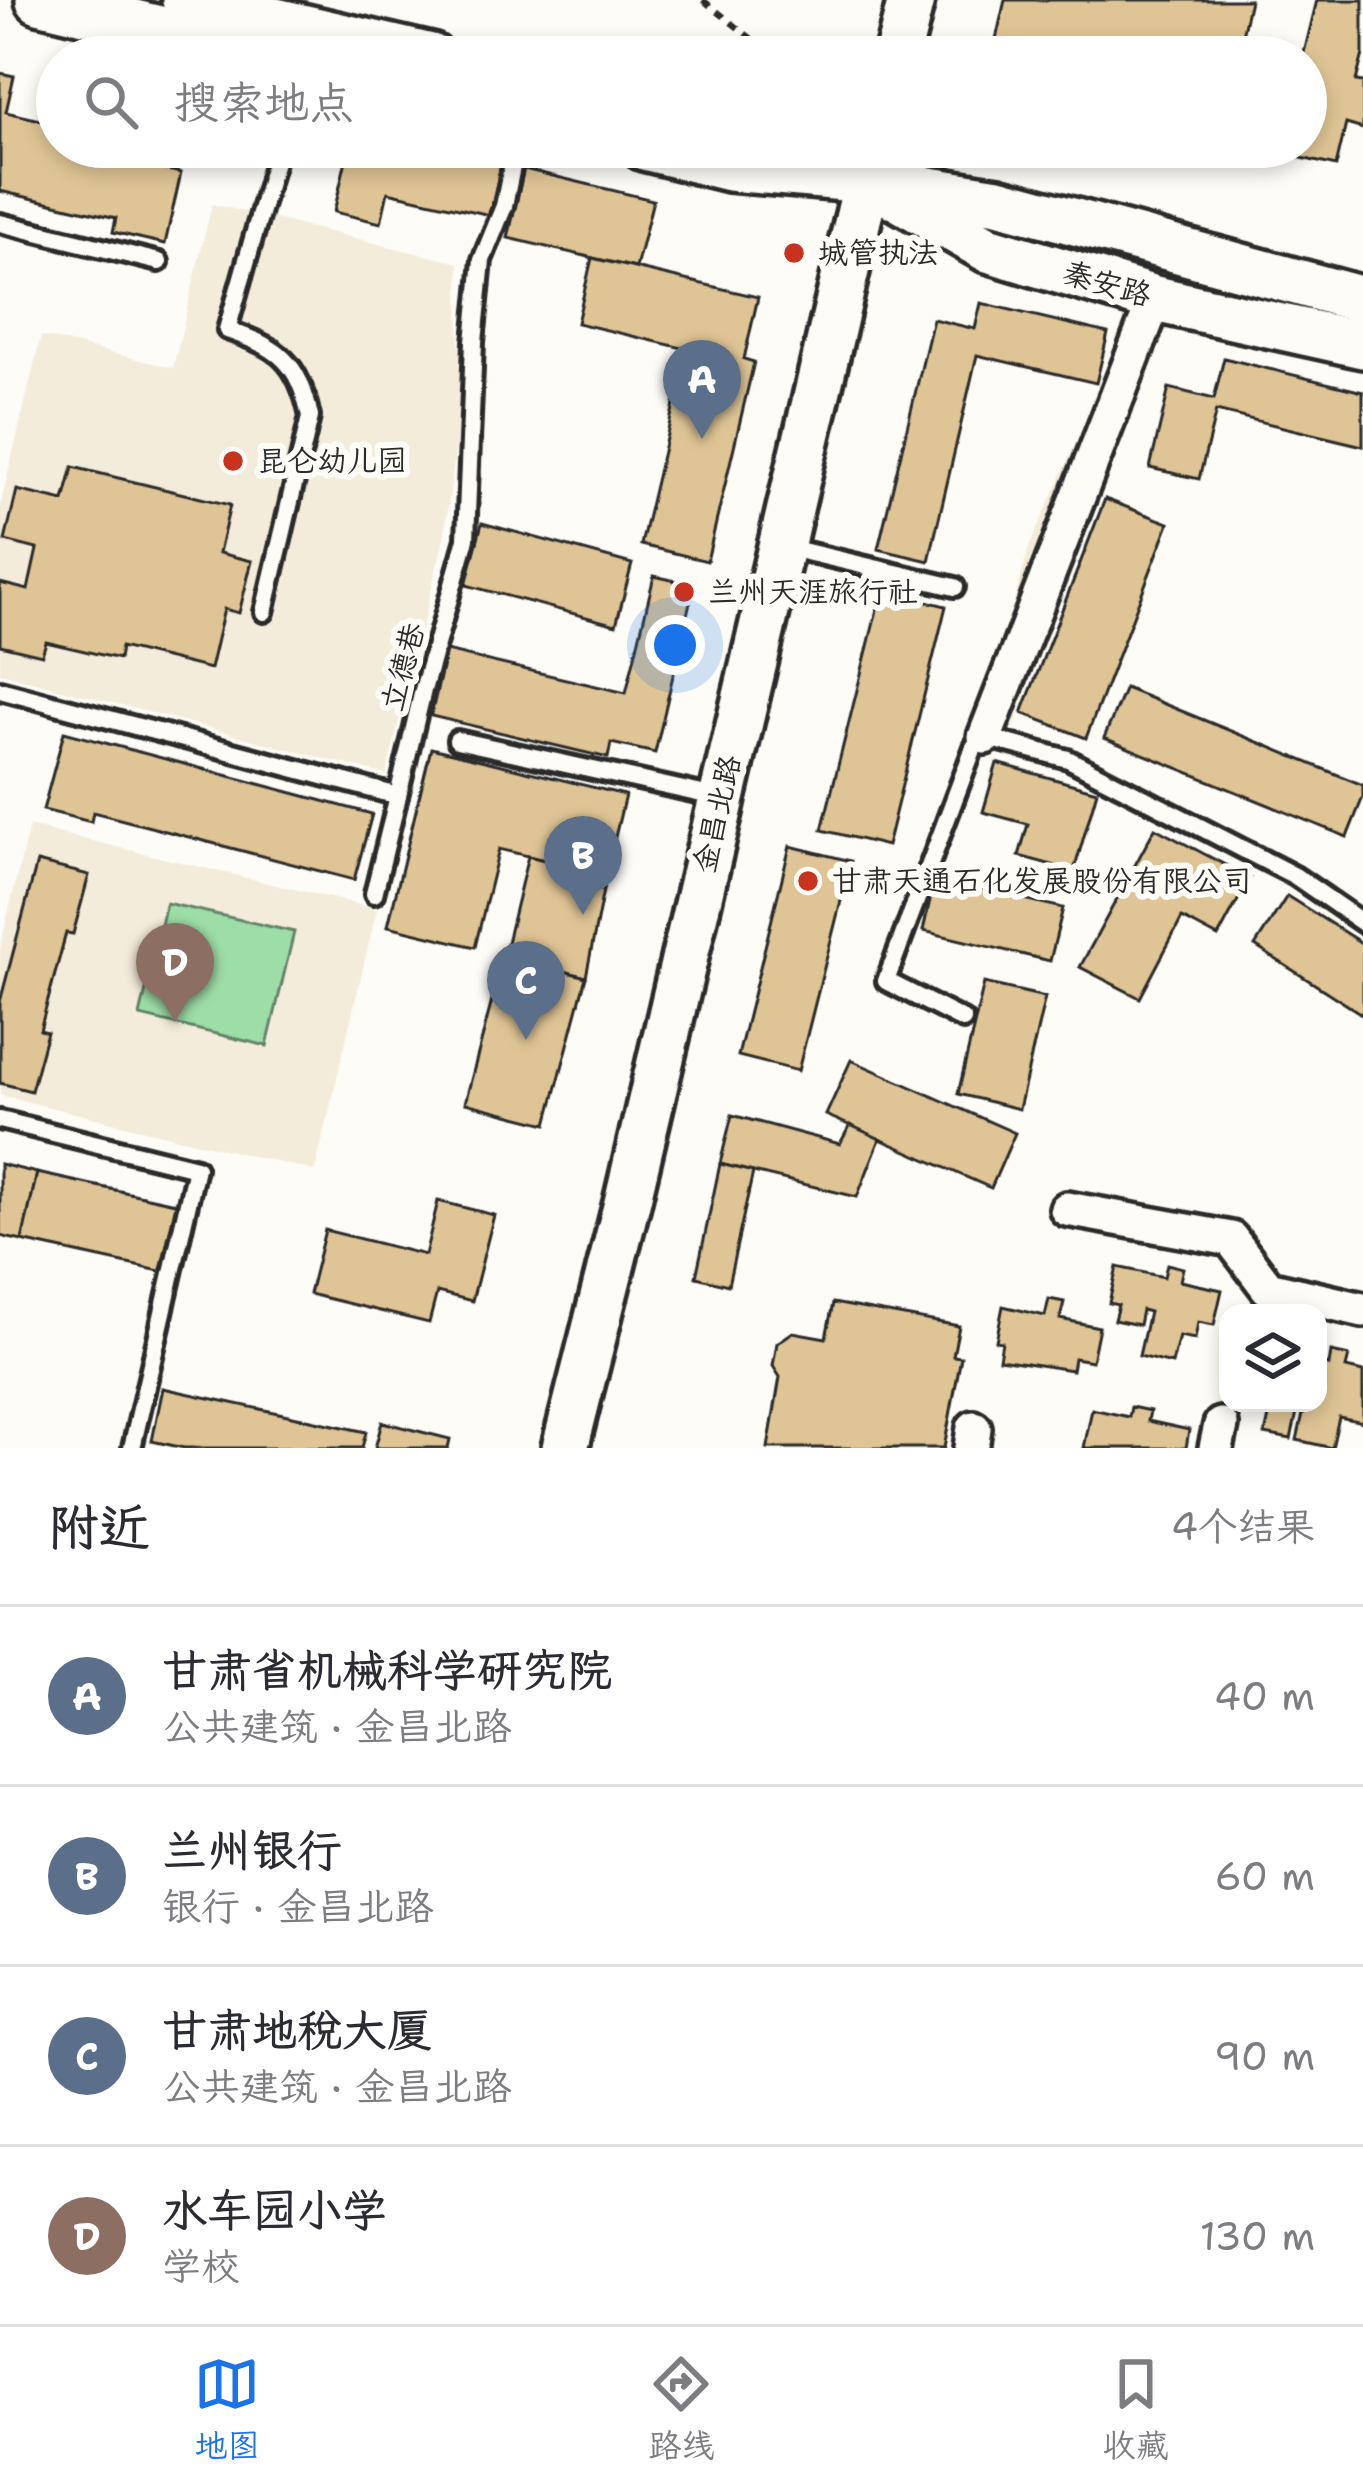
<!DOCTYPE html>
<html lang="zh">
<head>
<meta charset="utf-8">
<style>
	:root { --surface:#fff; --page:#f2f2f3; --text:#2b2b33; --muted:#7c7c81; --line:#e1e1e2; --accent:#1a73e8 }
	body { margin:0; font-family:"Shantell Sans","LXGW WenKai TC",sans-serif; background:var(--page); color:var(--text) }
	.controls { position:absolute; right:36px; bottom:36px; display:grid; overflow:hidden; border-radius:24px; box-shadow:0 6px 18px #0003 }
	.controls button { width:108px; height:108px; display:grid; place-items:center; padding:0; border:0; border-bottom:3px solid var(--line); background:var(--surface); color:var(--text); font:60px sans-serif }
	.you { position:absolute; left:675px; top:645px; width:42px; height:42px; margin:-30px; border:9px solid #fff; border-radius:50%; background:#1a73e8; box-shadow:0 0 0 18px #1a73e833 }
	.badge { display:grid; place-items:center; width:78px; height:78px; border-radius:50%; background:var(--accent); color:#fff; font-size:39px; font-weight:700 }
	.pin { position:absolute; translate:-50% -99px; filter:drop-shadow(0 3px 6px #0008) }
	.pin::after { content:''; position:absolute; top:63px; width:42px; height:36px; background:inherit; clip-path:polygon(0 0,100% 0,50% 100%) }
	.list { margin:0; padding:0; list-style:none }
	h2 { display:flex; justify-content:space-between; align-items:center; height:156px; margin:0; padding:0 48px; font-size:51px }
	h2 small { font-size:39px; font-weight:400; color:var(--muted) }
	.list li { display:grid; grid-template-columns:78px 1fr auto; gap:36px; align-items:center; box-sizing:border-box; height:180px; padding:0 48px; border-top:3px solid var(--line) }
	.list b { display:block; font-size:45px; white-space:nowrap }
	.list p { margin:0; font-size:39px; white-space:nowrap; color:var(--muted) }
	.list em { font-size:39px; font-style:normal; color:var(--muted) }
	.icon { flex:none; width:66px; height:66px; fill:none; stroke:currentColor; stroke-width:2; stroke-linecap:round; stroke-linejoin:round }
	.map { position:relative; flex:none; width:1363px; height:1448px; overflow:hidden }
	.search { position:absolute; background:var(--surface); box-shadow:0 6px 18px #0003; left:36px; right:36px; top:36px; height:132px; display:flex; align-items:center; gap:30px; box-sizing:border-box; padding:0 42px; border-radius:66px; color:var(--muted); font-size:45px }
	.sheet { height:876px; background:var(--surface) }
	nav { display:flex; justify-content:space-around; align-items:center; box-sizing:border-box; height:168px; border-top:3px solid var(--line); background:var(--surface); font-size:33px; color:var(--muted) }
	nav a { display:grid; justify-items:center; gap:6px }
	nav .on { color:var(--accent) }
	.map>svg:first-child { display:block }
	.built { fill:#f4ecda }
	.green { fill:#9ddda7; stroke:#648469; stroke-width:3 }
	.building { fill:#dfc595; stroke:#2b2b2b; stroke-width:3 }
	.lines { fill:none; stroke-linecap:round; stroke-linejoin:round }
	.lane-casing { stroke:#2b2b2b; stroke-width:26 }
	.street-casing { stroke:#2b2b2b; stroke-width:42 }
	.secondary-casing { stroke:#2b2b2b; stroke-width:54 }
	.path { stroke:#2b2b2b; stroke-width:6; stroke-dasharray:9 9; stroke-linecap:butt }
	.lane { stroke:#fdfcf7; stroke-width:16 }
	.street { stroke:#fdfcf7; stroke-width:33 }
	.secondary { stroke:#fdfcf7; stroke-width:45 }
	.poi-dot { fill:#c8321e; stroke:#fdfcf7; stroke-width:4.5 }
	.labels { text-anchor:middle; stroke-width:12; stroke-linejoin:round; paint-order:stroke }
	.poi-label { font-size:30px; fill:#2b2b2b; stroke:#fdfcf7; text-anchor:start }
	.street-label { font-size:30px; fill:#2b2b2b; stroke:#fdfcf7 }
</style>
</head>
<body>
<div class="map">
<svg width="1363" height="1448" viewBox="0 0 1363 1448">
	<rect width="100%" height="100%" fill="#fdfcf7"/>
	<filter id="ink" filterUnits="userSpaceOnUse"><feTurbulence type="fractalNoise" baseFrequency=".00833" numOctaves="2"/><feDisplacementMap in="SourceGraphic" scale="24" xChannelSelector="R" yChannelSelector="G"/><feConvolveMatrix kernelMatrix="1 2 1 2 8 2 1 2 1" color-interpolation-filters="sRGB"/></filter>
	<g filter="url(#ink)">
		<g class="built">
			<path d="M212,204L459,263L460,414L444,538L386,775L0,673V507L41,336L173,368Z"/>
			<path d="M1115,357L1153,364L1049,621L1014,728L984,717L1029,547Z"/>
			<path d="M29,826L377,909L315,1171L0,1095V948Z"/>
		</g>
		<path class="green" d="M166,903L294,932L267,1046L140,1016Z"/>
		<g class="building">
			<path d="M1005,0H1250L1237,57H992Z"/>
			<path d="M1317,0H1363V54L1356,81L1363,82V129L1346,124L1336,166L1280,153L1281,147H1306V57H1303Z"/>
			<path d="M0,73L14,76L6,112L57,124V147H149L145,165L181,173L165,244L113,232L116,218L0,191Z"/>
			<path d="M349,147H421L501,165L490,215L388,192L381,223L334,212Z"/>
			<path d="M1151,147H1215L1212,162Z"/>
			<path d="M524,169L653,200L636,268L508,238Z"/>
			<path d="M592,258L758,297L744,359L754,362L707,561L641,545L687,349L577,323Z"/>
			<path d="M981,303L1108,333L1096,383L977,355L929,561L878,549L933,319L975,329Z"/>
			<path d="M1224,358L1363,392V446L1216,411L1199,479L1150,468L1169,388L1214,399Z"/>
			<path d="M73,467L230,505L219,553L252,561L239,613L224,609L210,669L121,647L119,659L46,642L42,655L0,645V583L28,590L37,549L5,541L17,490L64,501Z"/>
			<path d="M1105,499L1169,523L1086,738L1022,713Z"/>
			<path d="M482,523L632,564L616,625L466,585Z"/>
			<path d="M654,576L694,585L655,753L611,743L608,758L431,716L446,651L626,693Z"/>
			<path d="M882,590L946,606L887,846L822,830Z"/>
			<path d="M1125,688L1363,785V797L1347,837L1104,738Z"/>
			<path d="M64,732L372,814L354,880L93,812L91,822L43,810Z"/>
			<path d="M431,748L625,795L606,875L499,849L475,947L388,926Z"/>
			<path d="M997,763L1097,791L1074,871L1019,856L1028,824L983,812Z"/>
			<path d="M1155,828L1250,878L1218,937L1182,918L1140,998L1080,967Z"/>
			<path d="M790,846L851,861L798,1071L738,1056Z"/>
			<path d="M528,856L606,875L586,977L504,955Z"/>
			<path d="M37,862L89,875L73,934L66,933L40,1030L47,1032L31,1091L0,1083V1002Z"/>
			<path d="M935,878L1063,908L1050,961L923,931Z"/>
			<path d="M1287,896L1363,944V1015L1255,946Z"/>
			<path d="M504,955L586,977L547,1124L465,1103Z"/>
			<path d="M984,983L1045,997L1019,1109L958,1094Z"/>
			<path d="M851,1060L1015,1133L991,1188L826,1115Z"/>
			<path d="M732,1115L840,1144L850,1125L880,1139L857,1197L720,1164Z"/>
			<path d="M0,1164L37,1173L22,1241L0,1236Z"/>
			<path d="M720,1164L753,1172L728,1285L696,1277Z"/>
			<path d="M37,1173L184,1205L169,1273L22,1241Z"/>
			<path d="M438,1201L494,1215L472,1301L437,1292L429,1323L309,1294L325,1230L425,1255Z"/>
			<path d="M1167,1264L1183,1268L1180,1281L1222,1290L1214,1325L1198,1322L1195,1339L1179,1336L1172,1364L1139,1356L1149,1312L1142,1310L1139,1325L1114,1320L1118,1305L1109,1303L1117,1267L1164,1277Z"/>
			<path d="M1049,1299L1064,1302L1060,1319L1099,1327L1092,1361L1074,1358L1072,1370L999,1359L1002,1342L996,1341L1003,1306L1045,1316Z"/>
			<path d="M833,1303L959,1326L953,1356L961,1357L944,1448H768L780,1377L773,1366L777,1343L793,1332L826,1338Z"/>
			<path d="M1331,1352L1349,1356L1346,1368L1363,1372V1422L1339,1417L1332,1448L1297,1440L1304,1409L1298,1408L1291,1439L1265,1434L1272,1403H1318V1362L1329,1365Z"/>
			<path d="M163,1388L366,1432L362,1448H184L152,1441Z"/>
			<path d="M1131,1407L1150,1411L1148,1421L1189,1430L1186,1448H1084L1092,1409L1129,1417Z"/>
			<path d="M382,1422L450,1439L448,1448H375Z"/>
		</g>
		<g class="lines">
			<defs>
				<g id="lane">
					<path d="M0,223L159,262"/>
					<path d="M781,546L955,587"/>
					<path d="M264,612L310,417C298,360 279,348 227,330L279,147"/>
					<path d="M0,690L398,796L423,690L466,539L474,342L482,260L504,206L516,147"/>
					<path d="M457,740L720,798"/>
					<path d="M374,894L398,796"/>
					<path d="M963,1020L886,981L974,747L985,737L1068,759L1295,876L1363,923"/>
					<path d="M0,1120L196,1168L132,1448"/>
				</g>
				<g id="street">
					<path d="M985,737L1155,299"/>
					<path d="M1067,1209L1231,1239L1268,1288L1363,1310"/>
					<path d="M971,1448L974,1428"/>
					<path d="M1216,1448L1221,1425"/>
				</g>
				<g id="secondary">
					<path d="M39,0L276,57"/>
					<path d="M185,0L431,57"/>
					<path d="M897,57L911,0"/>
					<path d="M644,147L729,168L867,180L998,201L1363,300"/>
					<path d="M892,194L988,249L1155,299L1363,345"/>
					<path d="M565,1448L627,1203L875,147"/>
				</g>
			</defs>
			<use href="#lane" class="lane-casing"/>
			<use href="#street" class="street-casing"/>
			<use href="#secondary" class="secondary-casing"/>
			<path class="path" d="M703,0L775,57"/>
			<use href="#lane" class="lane"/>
			<use href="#street" class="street"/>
			<use href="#secondary" class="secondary"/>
		</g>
	</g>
	<g class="poi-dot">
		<circle cx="794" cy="253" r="12"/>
		<circle cx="233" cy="461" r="12"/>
		<circle cx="684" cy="592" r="12"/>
		<circle cx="808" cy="881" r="12"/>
	</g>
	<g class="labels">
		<g class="poi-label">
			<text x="818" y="263">城管执法</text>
			<text x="257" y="471">昆仑幼儿园</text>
			<text x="708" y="602">兰州天涯旅行社</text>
			<text x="832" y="891">甘肃天通石化发展股份有限公司</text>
		</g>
		<g class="street-label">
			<text transform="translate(1107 284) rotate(16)" y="10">秦安路</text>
			<text transform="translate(403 667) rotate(-75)" y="10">立德巷</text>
			<text transform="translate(717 814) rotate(-77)" y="10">金昌北路</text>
		</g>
	</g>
</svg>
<div class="controls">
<button><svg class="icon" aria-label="layers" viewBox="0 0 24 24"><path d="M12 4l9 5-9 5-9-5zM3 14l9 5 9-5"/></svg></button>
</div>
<div class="you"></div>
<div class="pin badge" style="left:702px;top:439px;background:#5c6f8a">A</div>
<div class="pin badge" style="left:583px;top:915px;background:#5c6f8a">B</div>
<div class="pin badge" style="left:526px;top:1040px;background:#5c6f8a">C</div>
<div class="pin badge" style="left:175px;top:1022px;background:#8d6e63">D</div>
<div class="search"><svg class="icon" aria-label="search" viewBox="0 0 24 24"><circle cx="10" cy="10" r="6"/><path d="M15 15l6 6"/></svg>搜索地点</div>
</div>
<section class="sheet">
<h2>附近<small>4个结果</small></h2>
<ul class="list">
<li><span class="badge" style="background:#5c6f8a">A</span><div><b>甘肃省机械科学研究院</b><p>公共建筑 · 金昌北路</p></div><em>40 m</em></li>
<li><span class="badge" style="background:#5c6f8a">B</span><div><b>兰州银行</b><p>银行 · 金昌北路</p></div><em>60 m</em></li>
<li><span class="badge" style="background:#5c6f8a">C</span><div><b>甘肃地税大厦</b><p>公共建筑 · 金昌北路</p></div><em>90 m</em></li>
<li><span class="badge" style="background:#8d6e63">D</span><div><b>水车园小学</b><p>学校</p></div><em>130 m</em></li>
</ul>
</section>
<nav>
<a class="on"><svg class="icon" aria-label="map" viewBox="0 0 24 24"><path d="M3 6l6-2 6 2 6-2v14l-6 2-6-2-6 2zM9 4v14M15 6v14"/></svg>地图</a>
<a><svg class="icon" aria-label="directions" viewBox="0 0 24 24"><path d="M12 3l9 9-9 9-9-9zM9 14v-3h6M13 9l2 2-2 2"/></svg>路线</a>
<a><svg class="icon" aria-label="saved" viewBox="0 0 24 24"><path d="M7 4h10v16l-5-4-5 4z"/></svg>收藏</a>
</nav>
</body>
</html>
